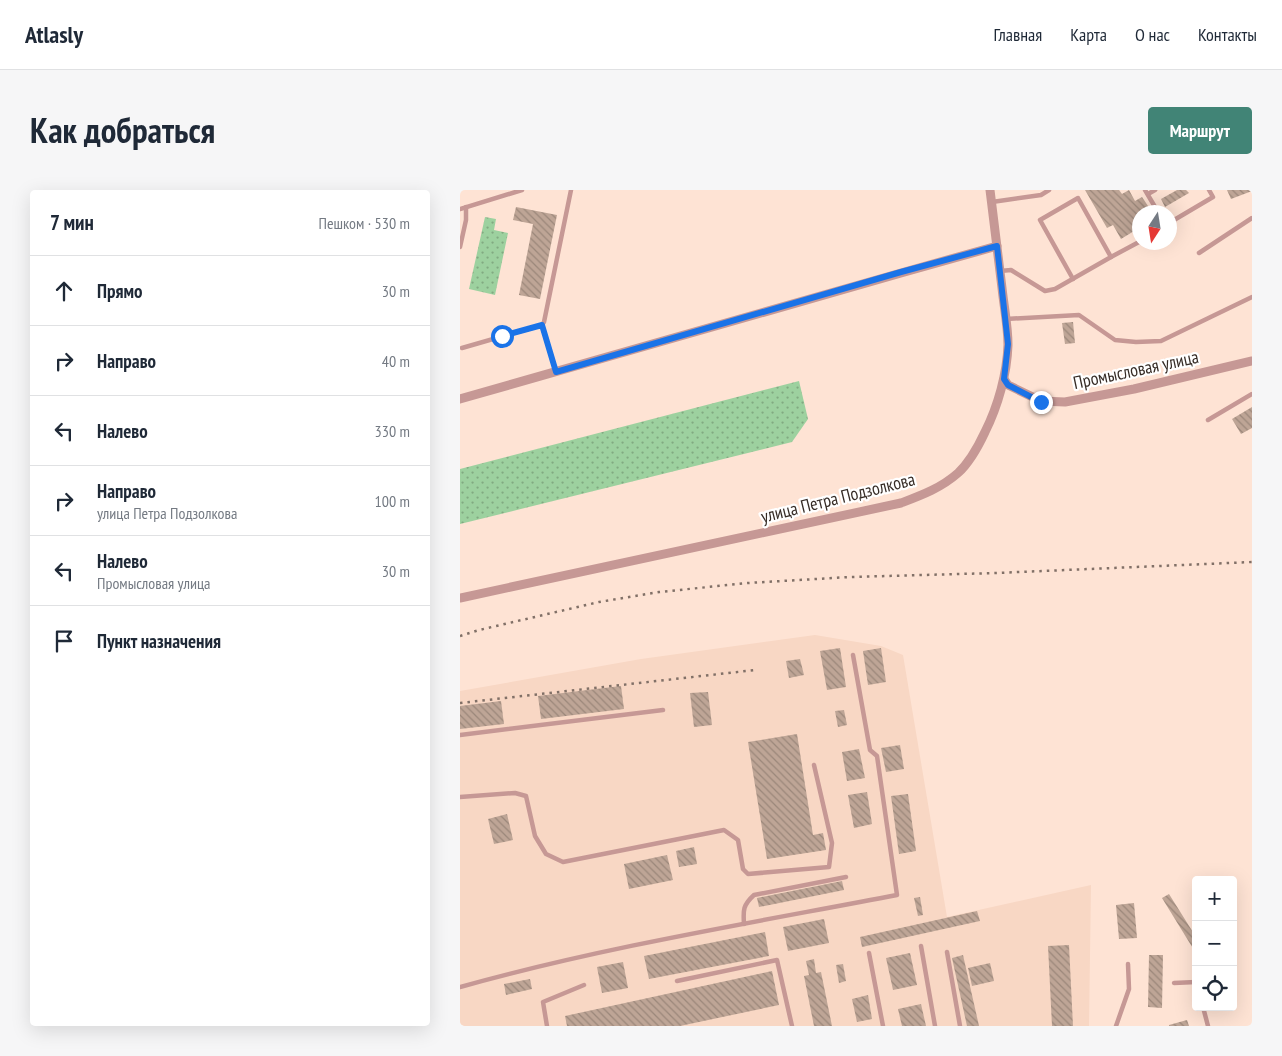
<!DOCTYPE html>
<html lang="ru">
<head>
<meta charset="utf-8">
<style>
	:root { --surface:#fff; --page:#f6f6f7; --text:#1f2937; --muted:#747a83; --line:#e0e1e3; --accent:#418476 }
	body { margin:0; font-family:"PT Sans Narrow",sans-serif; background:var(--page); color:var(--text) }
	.controls { position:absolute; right:15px; bottom:15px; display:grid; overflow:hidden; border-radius:5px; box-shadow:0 5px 20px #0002 }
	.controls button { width:45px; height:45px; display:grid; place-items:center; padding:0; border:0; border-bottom:1px solid var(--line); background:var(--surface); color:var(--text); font:25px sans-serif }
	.compass { position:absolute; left:672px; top:15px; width:45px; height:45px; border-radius:50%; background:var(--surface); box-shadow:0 5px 20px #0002; rotate:192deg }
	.stop { position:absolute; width:15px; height:15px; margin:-11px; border:4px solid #1a73e8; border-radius:50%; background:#fff }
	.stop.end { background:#1a73e8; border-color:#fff; box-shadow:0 1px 5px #0008 }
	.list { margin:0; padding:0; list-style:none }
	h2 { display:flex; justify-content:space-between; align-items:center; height:65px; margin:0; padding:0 20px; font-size:21px }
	h2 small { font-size:16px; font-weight:400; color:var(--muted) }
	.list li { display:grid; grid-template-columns:32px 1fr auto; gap:15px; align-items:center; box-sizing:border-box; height:70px; padding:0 20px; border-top:1px solid var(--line) }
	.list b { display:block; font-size:19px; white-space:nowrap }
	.list p { margin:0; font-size:16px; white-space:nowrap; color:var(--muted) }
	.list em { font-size:16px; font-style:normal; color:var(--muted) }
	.icon { flex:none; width:28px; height:28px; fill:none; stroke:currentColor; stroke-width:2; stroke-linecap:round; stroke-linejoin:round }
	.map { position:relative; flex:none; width:792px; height:836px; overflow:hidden; border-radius:5px }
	header { display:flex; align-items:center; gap:30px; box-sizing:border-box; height:70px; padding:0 25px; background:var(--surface); border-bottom:1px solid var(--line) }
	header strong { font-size:24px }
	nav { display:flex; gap:28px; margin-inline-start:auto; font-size:18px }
	.intro { display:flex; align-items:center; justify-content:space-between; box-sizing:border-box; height:120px; padding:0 30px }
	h1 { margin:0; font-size:35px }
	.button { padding:12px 22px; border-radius:5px; background:var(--accent); color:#fff; font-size:18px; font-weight:700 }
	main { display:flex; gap:30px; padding:0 30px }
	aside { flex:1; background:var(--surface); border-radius:5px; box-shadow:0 5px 20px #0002 }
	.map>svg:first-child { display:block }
	.built { fill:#f8d7c4 }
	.park { fill:url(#park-dots) }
	.building { fill:url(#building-back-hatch) }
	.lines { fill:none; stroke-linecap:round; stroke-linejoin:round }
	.service { stroke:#c69895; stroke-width:4.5 }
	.minor { stroke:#c69895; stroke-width:9 }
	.rail { stroke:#817067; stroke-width:2.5; stroke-dasharray:2.5 5; stroke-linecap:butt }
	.route { stroke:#1a73e8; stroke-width:6 }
	.labels { text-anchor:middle; stroke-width:4.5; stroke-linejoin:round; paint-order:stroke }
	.street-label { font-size:18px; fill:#362c26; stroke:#fff }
</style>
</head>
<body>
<header>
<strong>Atlasly</strong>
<nav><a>Главная</a><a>Карта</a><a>О нас</a><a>Контакты</a></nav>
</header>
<div class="intro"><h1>Как добраться</h1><a class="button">Маршрут</a></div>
<main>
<aside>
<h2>7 мин<small>Пешком · 530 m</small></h2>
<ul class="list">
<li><svg class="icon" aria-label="ahead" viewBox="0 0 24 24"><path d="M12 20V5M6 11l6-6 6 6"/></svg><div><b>Прямо</b></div><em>30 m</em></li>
<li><svg class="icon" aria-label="right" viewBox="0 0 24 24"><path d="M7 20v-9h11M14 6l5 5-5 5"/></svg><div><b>Направо</b></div><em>40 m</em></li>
<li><svg class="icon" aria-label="left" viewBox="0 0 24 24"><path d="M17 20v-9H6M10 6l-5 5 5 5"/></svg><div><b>Налево</b></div><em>330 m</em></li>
<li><svg class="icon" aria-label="right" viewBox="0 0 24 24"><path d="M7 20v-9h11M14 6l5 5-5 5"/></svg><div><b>Направо</b><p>улица Петра Подзолкова</p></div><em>100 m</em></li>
<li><svg class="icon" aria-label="left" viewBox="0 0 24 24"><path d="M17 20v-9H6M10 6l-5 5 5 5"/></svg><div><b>Налево</b><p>Промысловая улица</p></div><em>30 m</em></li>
<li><svg class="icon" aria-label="arrive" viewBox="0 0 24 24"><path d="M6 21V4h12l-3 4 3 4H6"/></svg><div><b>Пункт назначения</b></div></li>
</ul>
</aside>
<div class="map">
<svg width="792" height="836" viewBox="0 0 792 836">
	<defs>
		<pattern id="park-dots" width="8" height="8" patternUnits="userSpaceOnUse" patternTransform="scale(1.25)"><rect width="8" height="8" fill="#9dd19f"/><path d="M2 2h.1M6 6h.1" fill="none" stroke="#81aa81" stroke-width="1.8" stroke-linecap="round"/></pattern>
		<pattern id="building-back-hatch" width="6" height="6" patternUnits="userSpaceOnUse" patternTransform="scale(1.25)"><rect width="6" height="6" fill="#bea596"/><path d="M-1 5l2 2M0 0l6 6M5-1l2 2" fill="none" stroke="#9b877a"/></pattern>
	</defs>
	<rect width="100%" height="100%" fill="#fee3d4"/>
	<path class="built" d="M355,445L421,456L443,465L487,727L631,695L629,836H0V501L181,469Z"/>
	<g class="park">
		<path d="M25,27L36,29L34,40L48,43L35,105L9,99Z"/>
		<path d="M339,191L348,229L332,252L0,334V279Z"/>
	</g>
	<g class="building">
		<path d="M625,0H659L662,4L669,0L675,11L682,7L692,22H679V38L661,49L653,35L647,38Z"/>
		<path d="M717,0H726L729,3L705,17L701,9Z"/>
		<path d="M767,0H792V1L771,9Z"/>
		<path d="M56,17L97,25L80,109L59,105L73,34L53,30Z"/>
		<path d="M613,132L615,153L605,154L602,133Z"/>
		<path d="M792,217V238L781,244L772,229Z"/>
		<path d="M380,458L386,497L367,500L360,461Z"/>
		<path d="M421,458L426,492L408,495L403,461Z"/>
		<path d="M340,469L344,485L329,488L326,471Z"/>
		<path d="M161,496L164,519L81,529L78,506Z"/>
		<path d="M248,502L252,535L234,537L230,503Z"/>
		<path d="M41,511L44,534L0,539V516Z"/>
		<path d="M384,520L387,535L378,537L375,521Z"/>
		<path d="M337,544L353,645L363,643L366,660L307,669L288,552Z"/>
		<path d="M440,555L444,579L426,582L421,558Z"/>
		<path d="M399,559L405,588L387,591L382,562Z"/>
		<path d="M407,602L412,634L394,638L388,605Z"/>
		<path d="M448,604L456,661L439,664L431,606Z"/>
		<path d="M47,624L53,650L34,654L28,629Z"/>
		<path d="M234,657L237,674L219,677L216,661Z"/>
		<path d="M207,665L213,690L169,699L164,674Z"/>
		<path d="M382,691L384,700L299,717L297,708Z"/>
		<path d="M709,704L736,747V759L734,760L702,708Z"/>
		<path d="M460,707L463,725L458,726L454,708Z"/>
		<path d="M674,713L677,748L659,749L656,715Z"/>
		<path d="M517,721L520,731L402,757L400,747Z"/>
		<path d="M364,729L369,753L328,761L323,737Z"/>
		<path d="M305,742L309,766L189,789L184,766Z"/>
		<path d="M609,755L613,836H592L588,756Z"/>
		<path d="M450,763L457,795L433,800L426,768Z"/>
		<path d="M503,765L519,836H507L492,768Z"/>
		<path d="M689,765H703L702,818L688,817Z"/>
		<path d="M354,769L356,783L361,782L372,836H354L344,786L349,785L346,771Z"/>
		<path d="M163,772L168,798L142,803L137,777Z"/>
		<path d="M530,773L534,791L512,796L508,778Z"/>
		<path d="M383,774L386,791L379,793L376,775Z"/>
		<path d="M312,781L319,815L220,836H107L105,826Z"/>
		<path d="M70,789L72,799L46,805L44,794Z"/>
		<path d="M408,805L412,829L397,832L392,809Z"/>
		<path d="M461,814L466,836H442L438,819Z"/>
		<path d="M727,830L729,836H709V835Z"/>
	</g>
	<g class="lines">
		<g class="service">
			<path d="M685,0L698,22"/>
			<path d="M688,4L695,0"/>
			<path d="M532,12L581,5L589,0"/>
			<path d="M0,19L62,0"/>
			<path d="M709,33L753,7L749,0"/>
			<path d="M0,57L6,30V17"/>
			<path d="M739,63L792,28"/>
			<path d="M540,81L551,80L585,101L595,99L651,67"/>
			<path d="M613,89L580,30L618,8L651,67L679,52"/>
			<path d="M546,129L619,125L655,150L676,152L701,151L792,107"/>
			<path d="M82,135L84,132L111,0"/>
			<path d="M2,158L82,135L96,182"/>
			<path d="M748,230L792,204"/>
			<path d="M0,545L203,520"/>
			<path d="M0,607L55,603L66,606L75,646L86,664L103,672L264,640L278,650L283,679L288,684L369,677L372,653L354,575"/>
			<path d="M284,734C283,720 283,715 294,705L386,687"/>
			<path d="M461,756L475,836"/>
			<path d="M487,762L500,836"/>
			<path d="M409,763L423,836"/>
			<path d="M217,791L317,770L332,836"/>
			<path d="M714,793L736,792"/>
			<path d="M0,797C143,757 291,733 437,705L417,566L410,560L393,465"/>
			<path d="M743,817L748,836"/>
			<path d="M87,836L83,812L124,795"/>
			<path d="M656,836L669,799L668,774"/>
		</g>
		<g class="minor">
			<path d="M544,189L548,195L581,211L605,212L674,199L792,171"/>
			<path d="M0,209L441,83L537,56"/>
			<path d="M0,408L441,313C462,305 481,298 498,283C510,272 518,257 525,242C538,216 547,184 548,155C548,136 544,117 542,98C538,65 534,33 530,0"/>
		</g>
		<g class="rail">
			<path d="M0,446L19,440L139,412L199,402L288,393L390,387L536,383L792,372"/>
			<path d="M0,513L295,480"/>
		</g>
	</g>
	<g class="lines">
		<path class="route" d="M42,146L82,135L96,182L441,82L537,56L548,154L544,189L548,195L581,212"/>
	</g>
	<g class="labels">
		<g class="street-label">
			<text transform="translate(676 180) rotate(-12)" y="6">Промысловая улица</text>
			<text transform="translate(378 308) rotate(-14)" y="6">улица Петра Подзолкова</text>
		</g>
	</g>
</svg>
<div class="controls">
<button>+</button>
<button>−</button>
<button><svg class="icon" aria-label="locate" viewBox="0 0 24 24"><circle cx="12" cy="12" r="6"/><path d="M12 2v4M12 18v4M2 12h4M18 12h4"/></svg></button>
</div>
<svg class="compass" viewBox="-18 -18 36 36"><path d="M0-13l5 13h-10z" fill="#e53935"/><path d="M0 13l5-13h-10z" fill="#747a83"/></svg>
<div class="stop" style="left:42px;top:146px"></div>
<div class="stop end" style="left:581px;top:212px"></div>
</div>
</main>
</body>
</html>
